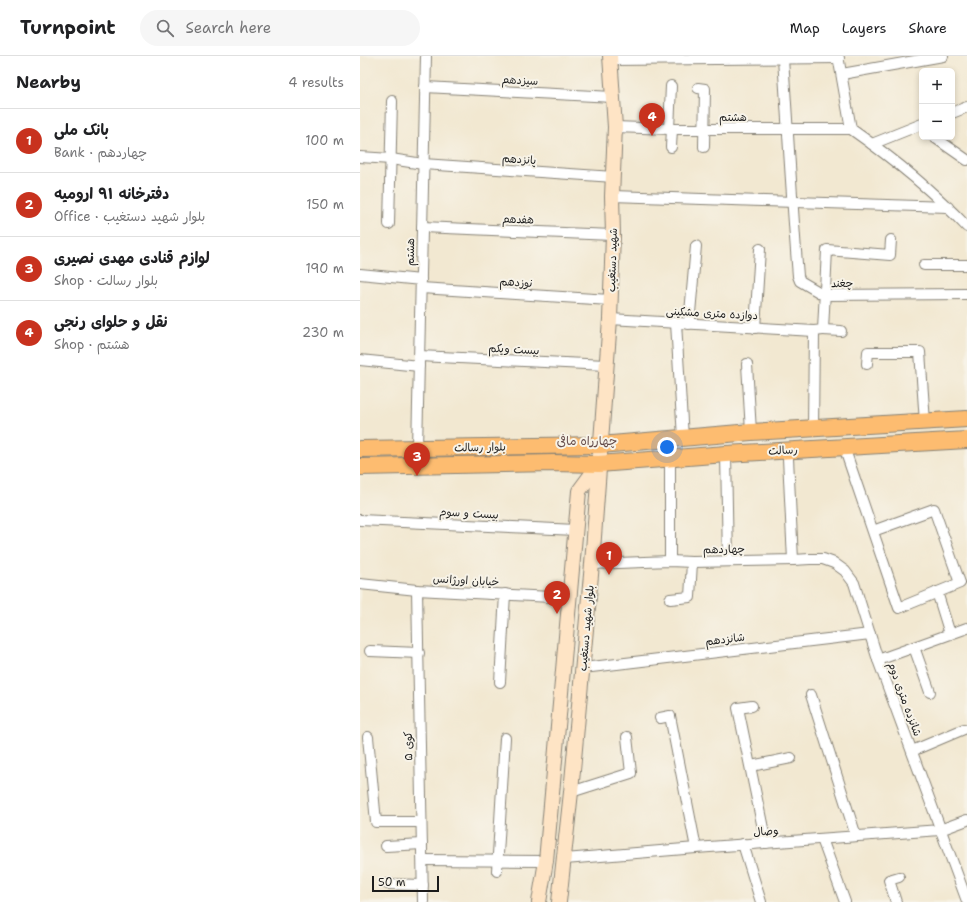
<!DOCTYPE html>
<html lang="en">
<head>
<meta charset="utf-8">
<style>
	:root { --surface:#fff; --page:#f6f6f6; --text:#202124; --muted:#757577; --line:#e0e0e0; --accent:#c8321e }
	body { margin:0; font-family:"Shantell Sans","Playpen Sans Arabic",sans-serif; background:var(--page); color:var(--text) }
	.controls { position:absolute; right:12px; top:12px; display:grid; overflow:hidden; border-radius:6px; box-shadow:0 2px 6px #0003 }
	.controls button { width:36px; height:36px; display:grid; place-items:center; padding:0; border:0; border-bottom:1px solid var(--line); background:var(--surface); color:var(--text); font:20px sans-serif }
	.scale { position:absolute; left:12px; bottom:10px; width:67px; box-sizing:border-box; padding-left:4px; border:2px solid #1c1c1c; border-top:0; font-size:11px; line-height:14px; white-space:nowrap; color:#1c1c1c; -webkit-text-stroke:3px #f7f3e8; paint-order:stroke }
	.you { position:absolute; left:307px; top:391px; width:14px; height:14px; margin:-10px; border:3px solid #fff; border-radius:50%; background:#1a73e8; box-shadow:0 0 0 6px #1a73e833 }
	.badge { display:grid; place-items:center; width:26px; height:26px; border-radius:50%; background:var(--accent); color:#fff; font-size:13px; font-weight:700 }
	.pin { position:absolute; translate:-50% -33px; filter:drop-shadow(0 1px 2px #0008) }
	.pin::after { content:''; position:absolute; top:21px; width:14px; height:12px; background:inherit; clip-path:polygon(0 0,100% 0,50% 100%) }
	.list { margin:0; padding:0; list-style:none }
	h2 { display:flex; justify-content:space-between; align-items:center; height:52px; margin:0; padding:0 16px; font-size:17px }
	h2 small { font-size:13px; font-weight:400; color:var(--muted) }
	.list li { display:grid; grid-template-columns:26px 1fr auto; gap:12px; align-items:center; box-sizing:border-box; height:64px; padding:0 16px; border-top:1px solid var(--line) }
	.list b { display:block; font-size:15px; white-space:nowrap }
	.list p { margin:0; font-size:13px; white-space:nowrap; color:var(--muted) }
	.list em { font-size:13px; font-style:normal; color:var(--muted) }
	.icon { flex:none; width:22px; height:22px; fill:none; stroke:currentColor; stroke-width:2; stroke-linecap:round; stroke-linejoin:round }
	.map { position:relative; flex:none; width:607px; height:846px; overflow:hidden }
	header { display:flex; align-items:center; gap:24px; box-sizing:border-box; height:56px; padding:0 20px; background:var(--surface); border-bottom:1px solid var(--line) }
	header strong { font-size:19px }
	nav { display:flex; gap:22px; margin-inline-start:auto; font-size:14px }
	.search { width:280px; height:36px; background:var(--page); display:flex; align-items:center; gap:10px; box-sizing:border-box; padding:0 14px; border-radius:22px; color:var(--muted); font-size:15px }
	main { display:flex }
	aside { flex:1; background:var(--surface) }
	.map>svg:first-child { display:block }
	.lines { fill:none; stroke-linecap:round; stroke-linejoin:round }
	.minor-casing { stroke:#878276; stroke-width:12 }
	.secondary-casing { stroke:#878276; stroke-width:16 }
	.primary-casing { stroke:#878276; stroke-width:18 }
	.minor { stroke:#fff; stroke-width:10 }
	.secondary { stroke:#fee4c5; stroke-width:14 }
	.primary { stroke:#fdbc6f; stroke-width:16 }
	.labels { text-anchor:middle; stroke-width:4; stroke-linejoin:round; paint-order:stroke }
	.street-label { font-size:11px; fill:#1c1c1c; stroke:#f7f3e8 }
	.neighbourhood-label { font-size:12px; fill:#654c4b; stroke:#f7f3e8 }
</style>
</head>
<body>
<header>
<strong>Turnpoint</strong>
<div class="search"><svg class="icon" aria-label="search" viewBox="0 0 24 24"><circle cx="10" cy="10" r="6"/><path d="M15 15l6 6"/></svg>Search here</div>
<nav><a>Map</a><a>Layers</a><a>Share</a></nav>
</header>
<main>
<aside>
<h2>Nearby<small>4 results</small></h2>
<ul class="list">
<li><span class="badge">1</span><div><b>بانک ملی</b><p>Bank · چهاردهم</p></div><em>100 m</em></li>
<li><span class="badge">2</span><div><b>دفترخانه ۹۱ ارومیه</b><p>Office · بلوار شهید دستغیب</p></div><em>150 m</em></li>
<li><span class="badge">3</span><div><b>لوازم قنادی مهدی نصیری</b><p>Shop · بلوار رسالت</p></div><em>190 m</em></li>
<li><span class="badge">4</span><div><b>نقل و حلوای رنجی</b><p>Shop · هشتم</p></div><em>230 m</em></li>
</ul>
</aside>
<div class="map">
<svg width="607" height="846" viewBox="0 0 607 846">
	<rect width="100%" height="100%" fill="#f7f3e8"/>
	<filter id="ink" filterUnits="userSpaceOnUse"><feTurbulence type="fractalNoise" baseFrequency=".025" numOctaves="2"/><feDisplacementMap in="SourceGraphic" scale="8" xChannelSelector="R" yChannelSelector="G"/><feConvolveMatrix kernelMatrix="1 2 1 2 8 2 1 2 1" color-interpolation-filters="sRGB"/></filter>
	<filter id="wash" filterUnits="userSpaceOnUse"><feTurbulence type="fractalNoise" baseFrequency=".012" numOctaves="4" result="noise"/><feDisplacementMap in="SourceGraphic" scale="16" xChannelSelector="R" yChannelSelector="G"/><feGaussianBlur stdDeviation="0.9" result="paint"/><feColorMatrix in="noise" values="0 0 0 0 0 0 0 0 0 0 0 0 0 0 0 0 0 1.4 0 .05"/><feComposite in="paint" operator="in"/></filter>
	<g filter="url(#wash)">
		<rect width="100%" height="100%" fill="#f2e8d1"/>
	</g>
	<g filter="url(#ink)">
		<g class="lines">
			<defs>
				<g id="minor">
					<path d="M478,0L491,73C531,101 573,135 607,171"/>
					<path d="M423,3C428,75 432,148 438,220L440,225L464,239L607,238"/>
					<path d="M251,4L479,2"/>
					<path d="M482,18L583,0"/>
					<path d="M65,31L253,41"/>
					<path d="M338,32L345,33L344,91"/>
					<path d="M592,57L607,51"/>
					<path d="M255,71L309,73H491"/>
					<path d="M309,73L311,30"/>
					<path d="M574,81L607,104"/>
					<path d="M512,88L562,68"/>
					<path d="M311,91L312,73"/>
					<path d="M0,101L31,103L63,108L254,121"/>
					<path d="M252,140L588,151"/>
					<path d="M29,168L32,45"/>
					<path d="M62,171L253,179"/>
					<path d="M564,209H607"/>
					<path d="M0,218L61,224"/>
					<path d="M61,232L250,244"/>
					<path d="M250,263L454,275L463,274L467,194L530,199L531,184"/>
					<path d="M316,267L323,382"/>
					<path d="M329,268L336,190"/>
					<path d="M395,272L400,193"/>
					<path d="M463,274L481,275"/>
					<path d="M59,300L246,309"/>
					<path d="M0,304L59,310"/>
					<path d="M387,308L391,376"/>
					<path d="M507,308L508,296H560L565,366"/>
					<path d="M453,373L454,275"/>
					<path d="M484,391L539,552L600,527L574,453L513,475"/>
					<path d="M57,392L66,0"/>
					<path d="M424,394L428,402L433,504"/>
					<path d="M366,398L368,505"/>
					<path d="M310,402V505"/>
					<path d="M0,464L216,474"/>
					<path d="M232,508L310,505L332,506L433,504L450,503H463L474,507L485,515L494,527L518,604L607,845"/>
					<path d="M0,528L57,534L210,542"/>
					<path d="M57,534L63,846"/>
					<path d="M577,536L590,578"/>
					<path d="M310,543L330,541L332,506"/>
					<path d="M554,591L570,636"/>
					<path d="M10,595L59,597"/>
					<path d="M518,604L607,572"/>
					<path d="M223,612L510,578"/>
					<path d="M140,626L145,538"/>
					<path d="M451,639L496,780"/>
					<path d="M392,650L378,652L406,787"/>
					<path d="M300,662L310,660L336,792"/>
					<path d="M8,681L16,766H61"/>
					<path d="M552,695L604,673"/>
					<path d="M391,710L431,702"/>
					<path d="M211,736L271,717L267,681"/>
					<path d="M462,783L485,846"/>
					<path d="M383,788L401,846"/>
					<path d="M26,790L62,788"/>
					<path d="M205,803L336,792L580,774L607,764"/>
					<path d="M63,804L186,805"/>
					<path d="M137,815L145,682"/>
					<path d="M27,828L63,829"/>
					<path d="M536,846L529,824L539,821"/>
				</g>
				<g id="secondary">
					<path d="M179,846L186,805L219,435L239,408"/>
					<path d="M199,846L211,736L232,508L250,263L253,179L252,140L255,71L250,0"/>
				</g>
				<g id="primary">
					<path d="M0,393L240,389L391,376L607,363"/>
					<path d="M0,411L193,407L239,408L366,398L607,384"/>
				</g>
			</defs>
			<use href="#minor" class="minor-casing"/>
			<use href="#secondary" class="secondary-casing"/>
			<use href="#primary" class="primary-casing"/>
			<use href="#minor" class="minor"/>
			<use href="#secondary" class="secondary"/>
			<use href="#primary" class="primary"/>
		</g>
	</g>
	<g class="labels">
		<g class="street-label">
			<text transform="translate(160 24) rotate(3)" y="4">سیزدهم</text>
			<text x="373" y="65">هشتم</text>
			<text transform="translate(159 103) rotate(4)" y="4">پانزدهم</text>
			<text transform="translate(158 163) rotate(2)" y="4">هفدهم</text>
			<text transform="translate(50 196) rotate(-89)" y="4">هشتم</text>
			<text transform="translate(252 204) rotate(-88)" y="4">شهید دستغیب</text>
			<text transform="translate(156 226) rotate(3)" y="4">نوزدهم</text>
			<text transform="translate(482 227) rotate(-1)" y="4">چغند</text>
			<text transform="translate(352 257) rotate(3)" y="4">دوازده متری مشکینی</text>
			<text transform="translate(154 293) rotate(3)" y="4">بیست ویکم</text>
			<text transform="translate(120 391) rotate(-1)" y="4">بلوار رسالت</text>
			<text transform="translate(423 394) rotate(-3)" y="4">رسالت</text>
			<text transform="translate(109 457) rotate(3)" y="4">بیست و سوم</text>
			<text transform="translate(364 493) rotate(-1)" y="4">چهاردهم</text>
			<text transform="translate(106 524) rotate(3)" y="4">خیابان اورژانس</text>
			<text transform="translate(226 572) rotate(-85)" y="4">بلوار شهید دستغیب</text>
			<text transform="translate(365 583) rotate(-7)" y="4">شانزدهم</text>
			<text transform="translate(545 643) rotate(70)" y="4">شانزده متری دوم</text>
			<text transform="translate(48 690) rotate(-91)" y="4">کوی ۵</text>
			<text transform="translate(406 775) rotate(-4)" y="4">وصال</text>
		</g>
		<g class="neighbourhood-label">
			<text x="227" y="389">چهارراه مافی</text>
		</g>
	</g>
</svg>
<div class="controls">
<button>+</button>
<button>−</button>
</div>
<div class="scale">50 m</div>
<div class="you"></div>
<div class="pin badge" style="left:249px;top:519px">1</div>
<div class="pin badge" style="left:197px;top:558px">2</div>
<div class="pin badge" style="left:57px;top:420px">3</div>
<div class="pin badge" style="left:292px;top:80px">4</div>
</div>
</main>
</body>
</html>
